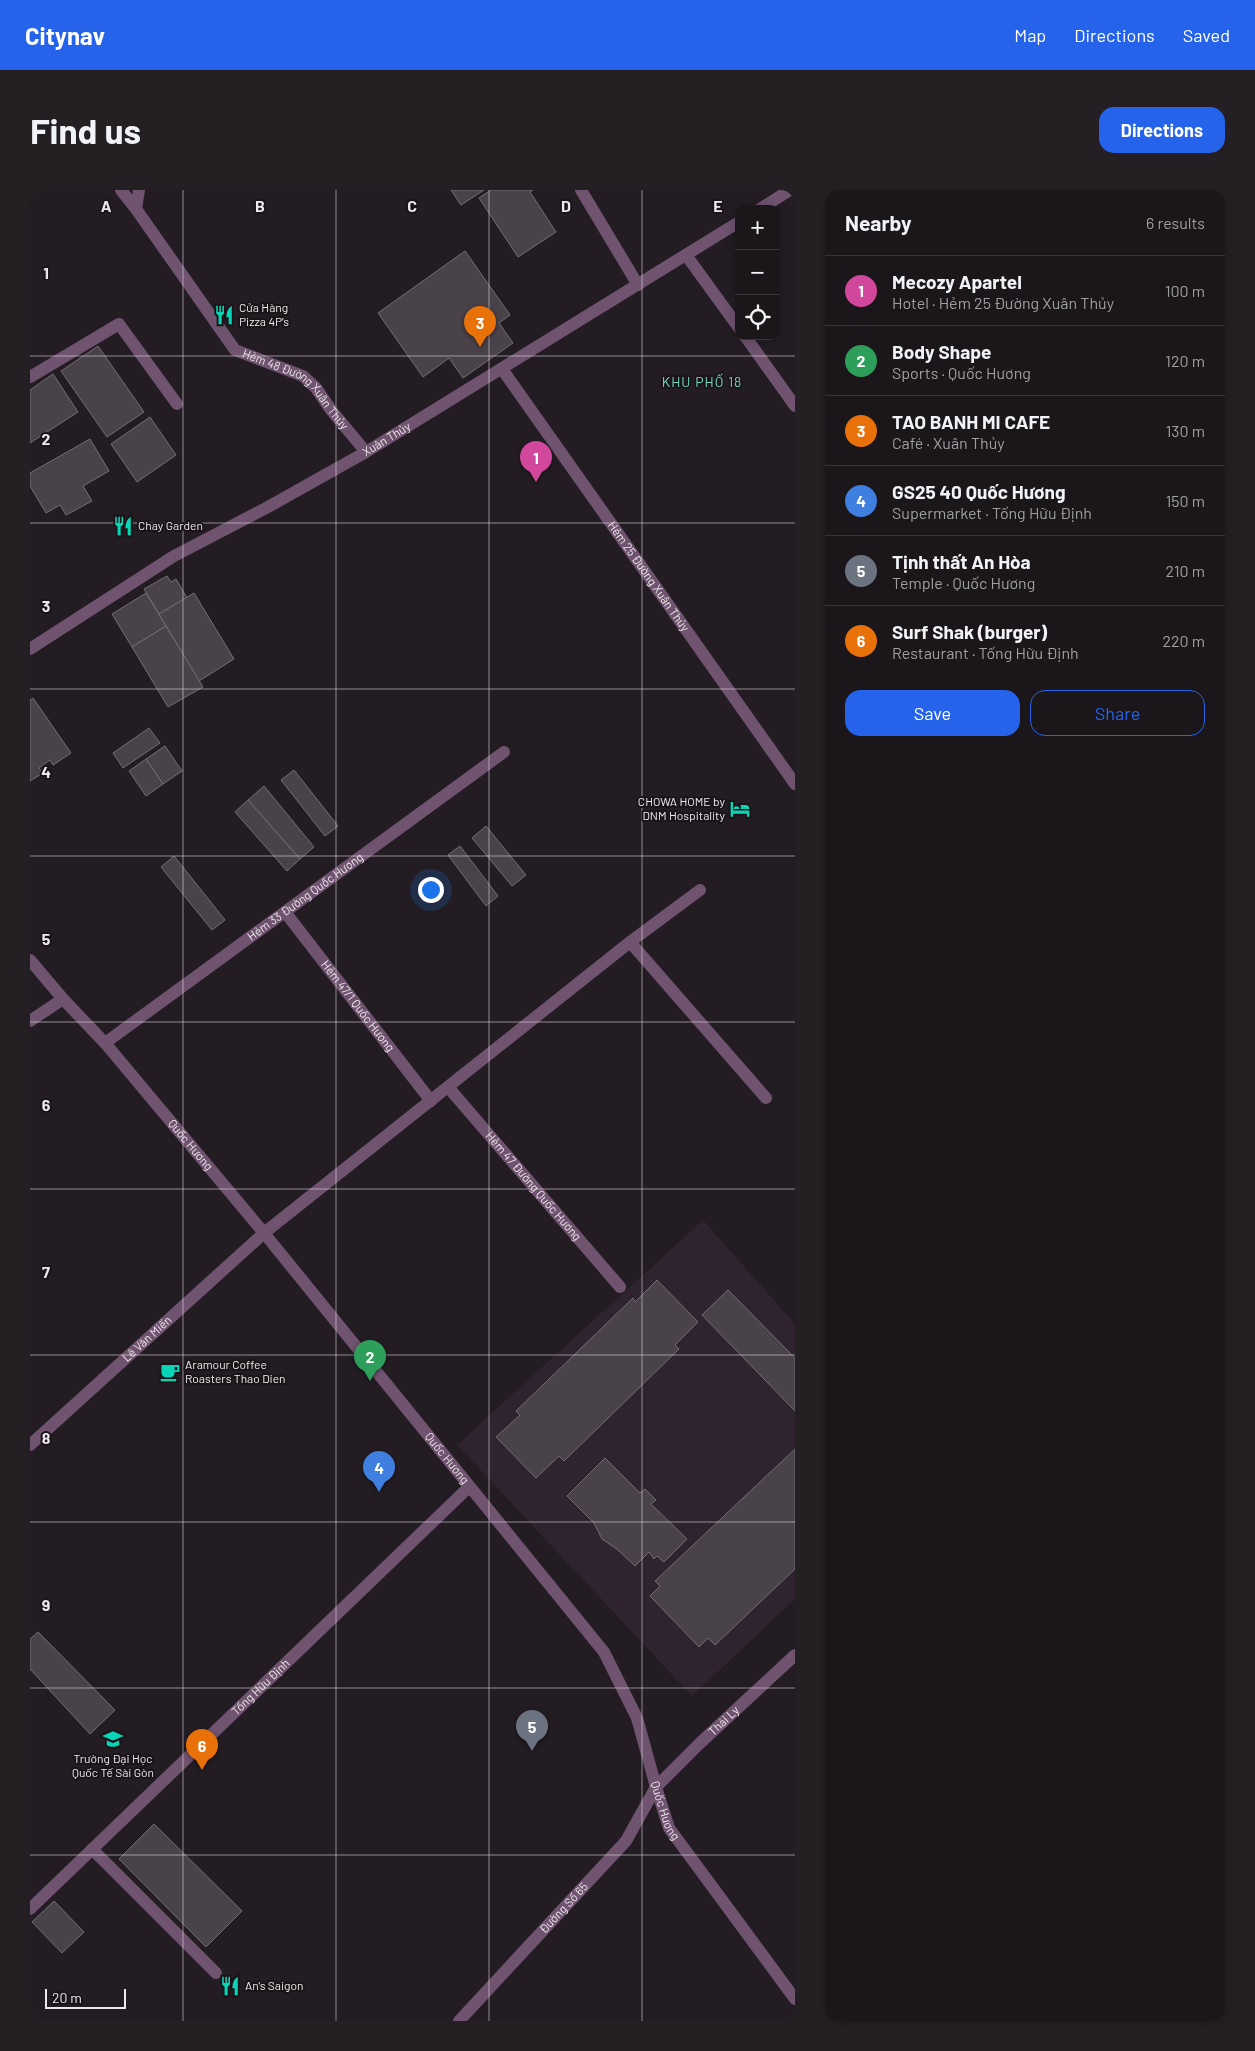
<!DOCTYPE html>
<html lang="en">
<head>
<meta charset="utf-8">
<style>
	:root { --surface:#1a161a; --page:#231f23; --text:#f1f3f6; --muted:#9f9fa2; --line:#383539; --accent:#2563eb }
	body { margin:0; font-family:Barlow,sans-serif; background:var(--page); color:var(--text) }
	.controls { position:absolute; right:15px; top:15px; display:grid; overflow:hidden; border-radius:10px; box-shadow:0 2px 12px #0003 }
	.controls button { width:45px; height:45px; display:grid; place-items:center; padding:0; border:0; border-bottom:1px solid var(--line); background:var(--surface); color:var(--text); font:25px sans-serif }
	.scale { position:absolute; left:15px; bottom:12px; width:81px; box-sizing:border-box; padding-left:5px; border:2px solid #ece8ec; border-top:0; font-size:14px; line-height:18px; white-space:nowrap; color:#ece8ec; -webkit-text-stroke:4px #1a1419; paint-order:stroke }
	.you { position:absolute; left:400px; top:699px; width:18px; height:18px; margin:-12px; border:4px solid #fff; border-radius:50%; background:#1a73e8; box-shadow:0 0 0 8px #1a73e833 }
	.badge { display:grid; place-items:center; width:32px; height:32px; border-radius:50%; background:var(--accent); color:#fff; font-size:16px; font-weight:700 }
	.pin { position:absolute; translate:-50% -41px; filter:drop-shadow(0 1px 2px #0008) }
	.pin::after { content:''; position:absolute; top:26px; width:18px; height:15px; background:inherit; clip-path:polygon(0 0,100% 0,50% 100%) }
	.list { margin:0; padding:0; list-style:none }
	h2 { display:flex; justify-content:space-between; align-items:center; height:65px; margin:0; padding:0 20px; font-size:21px }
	h2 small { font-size:16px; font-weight:400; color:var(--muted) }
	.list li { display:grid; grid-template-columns:32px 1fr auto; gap:15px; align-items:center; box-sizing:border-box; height:70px; padding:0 20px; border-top:1px solid var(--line) }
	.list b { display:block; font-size:19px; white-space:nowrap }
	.list p { margin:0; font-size:16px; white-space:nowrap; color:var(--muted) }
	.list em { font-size:16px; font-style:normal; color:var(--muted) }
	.actions { display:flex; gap:10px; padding:15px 20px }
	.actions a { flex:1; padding:11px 0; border:1px solid var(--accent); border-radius:15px; text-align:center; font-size:18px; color:var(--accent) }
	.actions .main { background:var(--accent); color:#fff }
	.icon { flex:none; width:28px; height:28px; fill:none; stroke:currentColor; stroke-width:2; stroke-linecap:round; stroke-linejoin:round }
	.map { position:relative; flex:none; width:765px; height:1831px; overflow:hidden; border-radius:15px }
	header { display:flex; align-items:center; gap:30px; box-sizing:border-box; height:70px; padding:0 25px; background:var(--accent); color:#fff }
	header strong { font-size:24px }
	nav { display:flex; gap:28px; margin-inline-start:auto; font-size:18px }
	.intro { display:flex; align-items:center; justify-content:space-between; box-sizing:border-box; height:120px; padding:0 30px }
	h1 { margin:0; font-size:35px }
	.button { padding:12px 22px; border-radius:15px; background:var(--accent); color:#fff; font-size:18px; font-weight:700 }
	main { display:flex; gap:30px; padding:0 30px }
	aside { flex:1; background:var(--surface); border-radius:15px; box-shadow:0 2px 12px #0003 }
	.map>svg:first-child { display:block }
	.built { fill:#2e232e }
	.building { fill:#494249; stroke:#756d75 }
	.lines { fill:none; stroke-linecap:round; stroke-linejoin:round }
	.service { stroke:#6f536f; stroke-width:12 }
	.minor { stroke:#6f536f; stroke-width:12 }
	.tertiary { stroke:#6f536f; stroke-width:12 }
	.grid { fill:none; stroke:#ece8ec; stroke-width:1; stroke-opacity:0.55 }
	.labels { text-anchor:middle; stroke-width:4; stroke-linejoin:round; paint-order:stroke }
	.poi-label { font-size:12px; fill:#ece8ec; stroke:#1a1419; text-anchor:start }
	.street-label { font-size:12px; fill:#ece8ec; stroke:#1a1419 }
	.neighbourhood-label { font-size:14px; letter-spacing:1px; fill:#73d6c0; stroke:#1a1419 }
	.grid-label { font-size:16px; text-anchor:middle; font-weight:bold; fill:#ece8ec; stroke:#1a1419; stroke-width:4; stroke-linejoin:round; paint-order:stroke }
</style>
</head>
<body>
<header>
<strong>Citynav</strong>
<nav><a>Map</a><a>Directions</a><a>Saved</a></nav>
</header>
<div class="intro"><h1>Find us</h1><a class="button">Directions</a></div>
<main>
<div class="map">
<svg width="765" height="1831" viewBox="0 0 765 1831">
	<rect width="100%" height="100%" fill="#231d23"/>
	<path class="built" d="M673,1030L765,1134V1409L662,1506L427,1255Z"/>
	<g class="building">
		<path d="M421,0H454L431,15Z"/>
		<path d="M461,0H503L500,2L526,42L488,67L449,8Z"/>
		<path d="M435,61L480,125L469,133L483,153L433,188L419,168L393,187L348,123Z"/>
		<path d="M68,156L114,222L77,247L31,181Z"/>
		<path d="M23,184L48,222L0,253V200Z"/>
		<path d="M120,227L146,265L107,292L81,254Z"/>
		<path d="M60,249L79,281L53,296L62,311L36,325L30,315L16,323L0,296V283Z"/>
		<path d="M137,386L141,392L146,389L157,408L129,424L114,399Z"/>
		<path d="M116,403L136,436L102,457L82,424Z"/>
		<path d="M164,403L204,469L169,491L129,424Z"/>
		<path d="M136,436L173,497L138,517L102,457Z"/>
		<path d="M3,508L41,563L23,575L20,570L9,578L13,583L0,591V510Z"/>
		<path d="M119,538L130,553L93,578L83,563Z"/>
		<path d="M135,556L152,581L133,594L116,569Z"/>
		<path d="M116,569L133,594L116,606L99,581Z"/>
		<path d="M264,580L308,636L295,646L251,590Z"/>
		<path d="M234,596L284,657L270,669L218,610Z"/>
		<path d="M218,610L270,669L257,681L205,622Z"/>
		<path d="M456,636L496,685L482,696L442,648Z"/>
		<path d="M430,656L468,706L456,716L418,665Z"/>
		<path d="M144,666L195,730L182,740L131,677Z"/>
		<path d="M627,1090L668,1132L645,1155L649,1159L534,1271L529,1266L506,1288L466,1247L490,1225L486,1221L603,1108L605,1112Z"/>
		<path d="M698,1100L765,1168V1221L672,1125Z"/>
		<path d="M765,1259V1379L685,1455L678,1448L669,1457L620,1406L630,1396L625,1391Z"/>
		<path d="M575,1268L610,1303L615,1299L626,1310L621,1314L657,1349L634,1372L627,1366L624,1369L619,1362L605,1376L588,1360L572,1349L564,1333L537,1306Z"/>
		<path d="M8,1442L85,1520L60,1544L0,1479V1449Z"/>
		<path d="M124,1634L212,1721L176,1757L89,1669Z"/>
		<path d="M24,1711L54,1742L32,1763L2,1732Z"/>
	</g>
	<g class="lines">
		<g class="service">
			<path d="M91,0L106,19"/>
			<path d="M62,1659L186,1783"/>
		</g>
		<g class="minor">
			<path id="s1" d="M109,0L106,19L205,160L273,186L286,198L301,220L336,262"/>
			<path d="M551,0L608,95"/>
			<path d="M656,65L709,138"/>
			<path d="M715,146L765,216"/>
			<path id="s2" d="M472,179L765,594"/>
			<path d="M0,187L89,134L147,214"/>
			<path id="s3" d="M255,722L401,911"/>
			<path d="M600,752L670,700"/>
			<path d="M0,831L33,809"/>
			<path id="s4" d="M75,853L474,562"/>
			<path id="s5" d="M418,897L590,1097"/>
			<path id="s6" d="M0,1255L234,1043L600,752L736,908"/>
			<path id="s7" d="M0,1719L439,1297"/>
			<path id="s8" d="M429,1831L596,1651L626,1597L669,1554L765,1465"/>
		</g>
		<g class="tertiary">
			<path d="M730,19L760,0"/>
			<path id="s9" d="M0,459L144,366L238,317L336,262L709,32"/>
			<path id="s10" d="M0,770L33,809L75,853L234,1043L574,1462L607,1528L626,1597L639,1638L765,1809"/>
		</g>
	</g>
	<path class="grid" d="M153,0V1831M306,0V1831M459,0V1831M612,0V1831M0,166H765M0,333H765M0,499H765M0,666H765M0,832H765M0,999H765M0,1165H765M0,1332H765M0,1498H765M0,1665H765"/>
	<defs>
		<symbol id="restaurant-bare" viewBox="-9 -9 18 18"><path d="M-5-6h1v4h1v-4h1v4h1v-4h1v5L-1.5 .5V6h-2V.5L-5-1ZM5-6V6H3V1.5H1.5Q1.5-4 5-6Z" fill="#07d5b6" stroke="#1a1419" stroke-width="2.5" paint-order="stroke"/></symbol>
		<symbol id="hotel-bare" viewBox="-9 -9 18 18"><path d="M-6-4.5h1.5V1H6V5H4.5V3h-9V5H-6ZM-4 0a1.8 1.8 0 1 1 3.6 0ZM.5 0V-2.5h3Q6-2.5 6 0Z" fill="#07d5b6" stroke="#1a1419" stroke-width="2.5" paint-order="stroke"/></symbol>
		<symbol id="cafe-bare" viewBox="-9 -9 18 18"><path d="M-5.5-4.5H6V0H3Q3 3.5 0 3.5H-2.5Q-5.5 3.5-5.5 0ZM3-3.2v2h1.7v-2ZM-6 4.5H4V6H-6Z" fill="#07d5b6" stroke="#1a1419" stroke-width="2.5" paint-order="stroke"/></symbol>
		<symbol id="school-bare" viewBox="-9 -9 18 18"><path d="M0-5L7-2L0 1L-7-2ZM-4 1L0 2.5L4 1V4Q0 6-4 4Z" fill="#07d5b6" stroke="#1a1419" stroke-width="2.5" paint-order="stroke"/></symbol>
	</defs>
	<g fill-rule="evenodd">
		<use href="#restaurant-bare" x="180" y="111" width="28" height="28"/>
		<use href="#restaurant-bare" x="79" y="322" width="28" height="28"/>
		<use href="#hotel-bare" x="696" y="605" width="28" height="28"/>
		<use href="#cafe-bare" x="126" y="1168" width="28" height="28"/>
		<use href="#school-bare" x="69" y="1535" width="28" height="28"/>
		<use href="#restaurant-bare" x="186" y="1782" width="28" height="28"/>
	</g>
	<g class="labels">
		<g class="poi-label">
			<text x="209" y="122">Cửa Hàng<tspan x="209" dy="14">Pizza 4P's</tspan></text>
			<text x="108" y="340">Chay Garden</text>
			<text x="695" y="616" text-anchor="end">CHOWA HOME by<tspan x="695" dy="14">DNM Hospitality</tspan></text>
			<text x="155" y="1179">Aramour Coffee<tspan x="155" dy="14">Roasters Thao Dien</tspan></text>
			<text x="83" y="1573" text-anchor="middle">Trường Đại Học<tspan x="83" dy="14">Quốc Tế Sài Gòn</tspan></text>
			<text x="215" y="1800">An's Saigon</text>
		</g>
		<g class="street-label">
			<text dy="4" stroke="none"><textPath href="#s1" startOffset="266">Hẻm 48 Đường Xuân Thủy</textPath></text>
			<text dy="4" stroke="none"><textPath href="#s9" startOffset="414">Xuân Thủy</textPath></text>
			<text dy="4" stroke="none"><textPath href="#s2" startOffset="254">Hẻm 25 Đường Xuân Thủy</textPath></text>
			<text dy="4" stroke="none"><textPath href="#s4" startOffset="248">Hẻm 33 Đường Quốc Hương</textPath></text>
			<text dy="4" stroke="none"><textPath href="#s3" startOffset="119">Hẻm 47/1 Quốc Hương</textPath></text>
			<text dy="4" stroke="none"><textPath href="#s10" startOffset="245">Quốc Hương</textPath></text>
			<text dy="4" stroke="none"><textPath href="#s5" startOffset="131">Hẻm 47 Đường Quốc Hương</textPath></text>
			<text dy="4" stroke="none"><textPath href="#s6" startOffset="158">Lê Văn Miến</textPath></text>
			<text dy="4" stroke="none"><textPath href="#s10" startOffset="650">Quốc Hương</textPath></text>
			<text dy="4" stroke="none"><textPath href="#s7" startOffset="320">Tống Hữu Định</textPath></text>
			<text dy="4" stroke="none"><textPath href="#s8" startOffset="402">Thái Ly</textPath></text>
			<text dy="4" stroke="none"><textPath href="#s10" startOffset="1070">Quốc Hương</textPath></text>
			<text dy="4" stroke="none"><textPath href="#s8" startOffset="154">Đường Số 65</textPath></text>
		</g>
		<g class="neighbourhood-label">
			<text x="672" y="197">KHU PHỐ 18</text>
		</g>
	</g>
	<g class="grid-label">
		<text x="76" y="22">A</text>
		<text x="230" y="22">B</text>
		<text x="382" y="22">C</text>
		<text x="536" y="22">D</text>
		<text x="688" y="22">E</text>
		<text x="16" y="89">1</text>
		<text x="16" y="255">2</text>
		<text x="16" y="422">3</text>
		<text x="16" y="588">4</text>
		<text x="16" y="755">5</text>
		<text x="16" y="921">6</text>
		<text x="16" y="1088">7</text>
		<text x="16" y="1254">8</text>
		<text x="16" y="1421">9</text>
	</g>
</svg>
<div class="controls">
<button>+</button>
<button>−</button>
<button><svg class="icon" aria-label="locate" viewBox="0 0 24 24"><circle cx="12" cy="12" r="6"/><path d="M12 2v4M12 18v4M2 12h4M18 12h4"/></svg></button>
</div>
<div class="scale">20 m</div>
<div class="you"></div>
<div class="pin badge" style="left:506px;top:292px;background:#d1479c">1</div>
<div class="pin badge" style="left:340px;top:1191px;background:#2e9e5b">2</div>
<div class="pin badge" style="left:450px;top:157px;background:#e8710a">3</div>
<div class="pin badge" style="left:349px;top:1302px;background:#3f7fe0">4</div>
<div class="pin badge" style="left:502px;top:1561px;background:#6b7280">5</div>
<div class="pin badge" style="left:172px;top:1580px;background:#e8710a">6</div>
</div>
<aside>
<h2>Nearby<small>6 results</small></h2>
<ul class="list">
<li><span class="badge" style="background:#d1479c">1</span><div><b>Mecozy Apartel</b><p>Hotel · Hẻm 25 Đường Xuân Thủy</p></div><em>100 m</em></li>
<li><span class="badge" style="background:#2e9e5b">2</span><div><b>Body Shape</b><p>Sports · Quốc Hương</p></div><em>120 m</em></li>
<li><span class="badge" style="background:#e8710a">3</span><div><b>TAO BANH MI CAFE</b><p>Café · Xuân Thủy</p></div><em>130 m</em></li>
<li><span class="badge" style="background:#3f7fe0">4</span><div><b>GS25 40 Quốc Hương</b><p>Supermarket · Tống Hữu Định</p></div><em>150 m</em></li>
<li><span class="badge" style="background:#6b7280">5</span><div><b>Tịnh thất An Hòa</b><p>Temple · Quốc Hương</p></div><em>210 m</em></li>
<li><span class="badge" style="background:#e8710a">6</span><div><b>Surf Shak (burger)</b><p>Restaurant · Tống Hữu Định</p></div><em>220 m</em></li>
</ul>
<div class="actions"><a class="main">Save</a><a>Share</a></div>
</aside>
</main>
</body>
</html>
